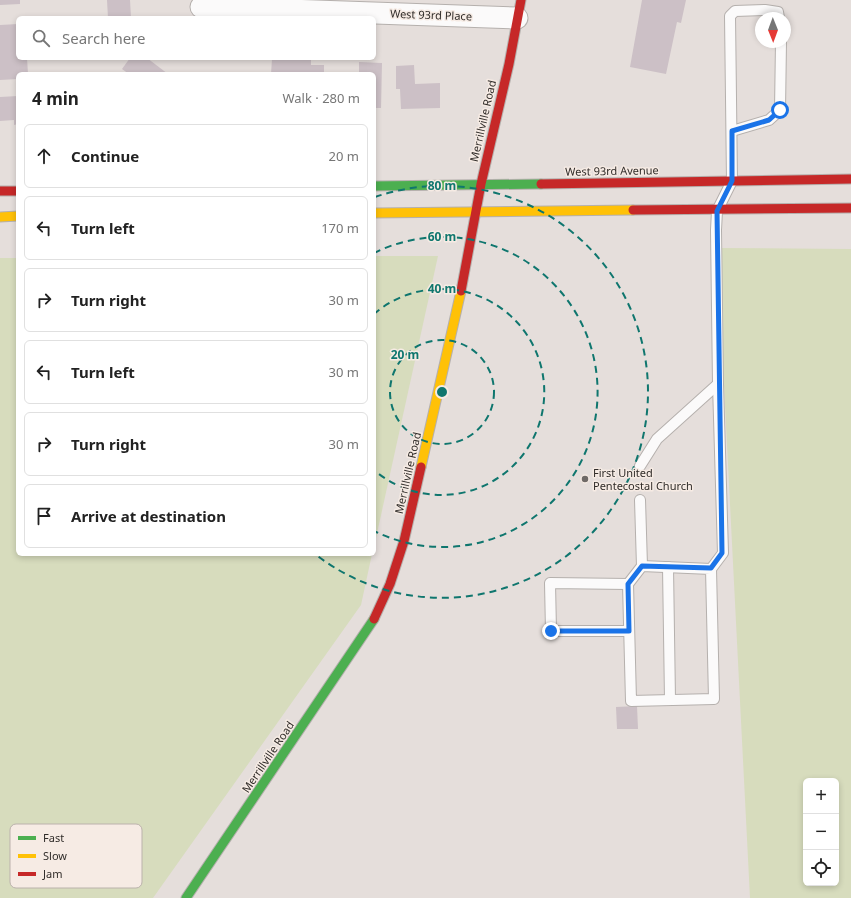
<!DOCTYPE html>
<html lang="en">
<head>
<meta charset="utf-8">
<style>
	:root { --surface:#fff; --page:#f2f2f2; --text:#222; --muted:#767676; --line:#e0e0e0 }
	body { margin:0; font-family:"Noto Sans",sans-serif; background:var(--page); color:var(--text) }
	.controls { position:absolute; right:12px; bottom:12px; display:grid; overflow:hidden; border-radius:6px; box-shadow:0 2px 6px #0003 }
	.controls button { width:36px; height:36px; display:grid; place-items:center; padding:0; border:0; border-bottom:1px solid var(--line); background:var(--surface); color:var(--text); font:20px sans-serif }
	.compass { position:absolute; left:755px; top:12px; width:36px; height:36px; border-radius:50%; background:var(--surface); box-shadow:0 2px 6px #0003; rotate:179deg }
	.stop { position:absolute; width:12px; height:12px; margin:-9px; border:3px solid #1a73e8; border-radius:50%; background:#fff }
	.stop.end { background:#1a73e8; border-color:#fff; box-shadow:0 1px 4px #0008 }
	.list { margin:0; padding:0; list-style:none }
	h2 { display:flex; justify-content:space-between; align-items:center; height:52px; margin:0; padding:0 16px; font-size:17px }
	h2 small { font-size:13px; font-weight:400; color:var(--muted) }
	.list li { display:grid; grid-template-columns:26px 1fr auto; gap:12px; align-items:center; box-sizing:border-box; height:64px; margin:0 8px 8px; padding:0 8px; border:1px solid var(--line); border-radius:6px }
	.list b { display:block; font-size:15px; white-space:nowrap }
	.list em { font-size:13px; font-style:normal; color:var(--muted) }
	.icon { flex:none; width:22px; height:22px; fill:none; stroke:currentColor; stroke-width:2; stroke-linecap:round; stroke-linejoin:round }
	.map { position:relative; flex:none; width:851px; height:898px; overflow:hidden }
	.search { position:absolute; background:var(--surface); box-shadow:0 2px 6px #0003; left:16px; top:16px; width:360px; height:44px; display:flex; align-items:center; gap:10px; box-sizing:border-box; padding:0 14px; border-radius:6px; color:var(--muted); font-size:15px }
	.panel { position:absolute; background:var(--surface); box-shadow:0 2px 6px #0003; left:16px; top:72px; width:360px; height:484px; border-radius:6px }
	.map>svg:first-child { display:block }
	.green { fill:#d7dcbd; fill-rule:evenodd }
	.building { fill:#ccc0c6 }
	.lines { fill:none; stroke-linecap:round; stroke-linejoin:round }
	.lane-casing { stroke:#b5b0ad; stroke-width:12 }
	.street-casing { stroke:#b5b0ad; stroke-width:23 }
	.fast-casing { stroke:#b5b0ad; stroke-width:11 }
	.slow-casing { stroke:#b5b0ad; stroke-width:11 }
	.jam-casing { stroke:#b5b0ad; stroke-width:11 }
	.lane { stroke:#fbfafa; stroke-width:10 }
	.street { stroke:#fbfafa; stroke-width:21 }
	.fast { stroke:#4caf50; stroke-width:9 }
	.slow { stroke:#ffc107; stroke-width:9 }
	.jam { stroke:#c62828; stroke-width:9 }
	.route { stroke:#1a73e8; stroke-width:5 }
	.ring { fill:none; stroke:#0f766e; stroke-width:2; stroke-dasharray:7 5 }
	.poi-dot { fill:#6f6a67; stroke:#f6ebe4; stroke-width:1.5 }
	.labels { text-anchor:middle; stroke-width:3; stroke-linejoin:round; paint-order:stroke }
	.street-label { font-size:11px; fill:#302c29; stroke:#f6ebe4 }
	.poi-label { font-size:11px; fill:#302c29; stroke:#f6ebe4; text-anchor:start }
	.key { fill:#f6ebe4; stroke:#bbb2ac; stroke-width:1 }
	.key-label { font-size:11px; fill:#302c29 }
	.centre { fill:#0f766e; stroke:#f6ebe4; stroke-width:2 }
	.ring-label { font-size:12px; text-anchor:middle; font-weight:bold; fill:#0f766e; stroke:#f6ebe4; stroke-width:3; stroke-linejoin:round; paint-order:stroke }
</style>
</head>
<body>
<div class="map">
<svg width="851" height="898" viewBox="0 0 851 898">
	<rect width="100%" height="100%" fill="#e5dedb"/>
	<g class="green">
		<path d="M717,248L851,249V898H750ZM806,781H836V883H806Z"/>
		<path d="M374,256H438L374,547Z"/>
		<path d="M0,258H18V554H372L361,605L153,898H0Z"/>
	</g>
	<g class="building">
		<path d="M0,0H20V4L0,5Z"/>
		<path d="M107,0H130L131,18H108Z"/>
		<path d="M642,0H686L681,23L677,22L666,74L630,67Z"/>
		<path d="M18,24V58H27L28,74H18V79L0,80V25Z"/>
		<path d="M130,58H147L168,74H129L122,69Z"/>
		<path d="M272,59L311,60V65H324V74H271Z"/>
		<path d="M359,62L382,63L381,108H374V74H359Z"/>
		<path d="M414,65L415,84L440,83V108L401,109L400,89H396V66Z"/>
		<path d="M18,96V124L14,125V120L0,121V97Z"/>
		<path d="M637,706L638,729H617L616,707Z"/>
	</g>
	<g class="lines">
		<defs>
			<g id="lane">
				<path d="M732,131L769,120L780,110L781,42"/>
				<path d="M640,466L657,439L718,384L716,230L717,211L732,181L730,16L735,11L765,10L778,12L779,18"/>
				<path d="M640,500L642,566L628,584L631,701L714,699L711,569L642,566"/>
				<path d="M668,567L670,700"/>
				<path d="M711,569L723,553L718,384"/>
				<path d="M628,584L550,583L551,631H629"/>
			</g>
			<path id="street" d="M201,7L517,18"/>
			<g id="fast">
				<path d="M374,186L541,184"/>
				<path d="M186,898L374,619"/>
			</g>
			<g id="slow">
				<path d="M374,213L633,210"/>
				<path d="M0,217L18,216"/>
				<path d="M421,467L461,291"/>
			</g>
			<g id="jam">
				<path d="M541,184L851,179"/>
				<path d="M0,191H18"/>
				<path d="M633,210L851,208"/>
				<path d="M461,291L481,184L509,64L521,0"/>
				<path d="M374,619L390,584L404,541L421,467"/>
			</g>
		</defs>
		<use href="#lane" class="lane-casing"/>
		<use href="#street" class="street-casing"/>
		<use href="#fast" class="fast-casing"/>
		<use href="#slow" class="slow-casing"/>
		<use href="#jam" class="jam-casing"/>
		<use href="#lane" class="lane"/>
		<use href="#street" class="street"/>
		<use href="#fast" class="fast"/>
		<use href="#slow" class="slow"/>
		<use href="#jam" class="jam"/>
	</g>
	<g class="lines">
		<path class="route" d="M551,631H629L628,584L642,566L711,568L722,553L717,211L732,181V131L769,120L780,110"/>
	</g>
	<g class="ring">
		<circle cx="442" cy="392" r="52"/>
		<path d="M374 314A103 103 0 1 1 374 470"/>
		<path d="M374 253A155 155 0 1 1 374 531"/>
		<path d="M375 197A206 206 0 1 1 315 554"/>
	</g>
	<circle class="poi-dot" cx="585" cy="479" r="4"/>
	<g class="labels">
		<g class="street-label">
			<text transform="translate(431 15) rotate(2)" y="4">West 93rd Place</text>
			<text transform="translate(483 121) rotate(-77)" y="4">Merrillville Road</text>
			<text transform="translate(612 171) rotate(-1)" y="4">West 93rd Avenue</text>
			<text transform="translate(408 473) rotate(-77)" y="4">Merrillville Road</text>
			<text transform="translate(268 757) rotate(-56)" y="4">Merrillville Road</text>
		</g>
		<g class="poi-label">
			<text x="593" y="477">First United<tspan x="593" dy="13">Pentecostal Church</tspan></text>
		</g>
	</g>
	<rect x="10" y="824" width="132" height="64" rx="6" class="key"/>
	<rect x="18" y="836" width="18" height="4" fill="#4caf50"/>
	<rect x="18" y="854" width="18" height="4" fill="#ffc107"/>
	<rect x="18" y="872" width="18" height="4" fill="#c62828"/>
	<g class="key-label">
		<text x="43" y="842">Fast</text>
		<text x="43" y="860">Slow</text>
		<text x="43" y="878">Jam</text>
	</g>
	<circle cx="442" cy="392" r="6" class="centre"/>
	<g class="ring-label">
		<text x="442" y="190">80 m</text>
		<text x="442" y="241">60 m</text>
		<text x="442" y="293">40 m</text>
		<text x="405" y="359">20 m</text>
	</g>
</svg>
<div class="controls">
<button>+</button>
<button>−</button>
<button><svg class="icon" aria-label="locate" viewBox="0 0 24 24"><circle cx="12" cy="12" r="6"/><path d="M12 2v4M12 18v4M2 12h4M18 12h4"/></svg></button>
</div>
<svg class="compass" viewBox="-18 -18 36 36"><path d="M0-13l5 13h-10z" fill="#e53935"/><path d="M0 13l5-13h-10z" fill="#767676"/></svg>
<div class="stop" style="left:780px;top:110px"></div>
<div class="stop end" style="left:551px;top:631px"></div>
<div class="search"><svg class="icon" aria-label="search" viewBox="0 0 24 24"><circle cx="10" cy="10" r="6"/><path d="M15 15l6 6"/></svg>Search here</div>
<section class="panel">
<h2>4 min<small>Walk · 280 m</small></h2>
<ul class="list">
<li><svg class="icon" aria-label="ahead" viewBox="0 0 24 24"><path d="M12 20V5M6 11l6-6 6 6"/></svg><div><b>Continue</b></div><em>20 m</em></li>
<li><svg class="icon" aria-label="left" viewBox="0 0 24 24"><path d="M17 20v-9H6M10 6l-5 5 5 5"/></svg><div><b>Turn left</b></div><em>170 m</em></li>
<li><svg class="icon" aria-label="right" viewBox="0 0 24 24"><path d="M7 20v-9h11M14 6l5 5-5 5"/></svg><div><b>Turn right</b></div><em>30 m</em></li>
<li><svg class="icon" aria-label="left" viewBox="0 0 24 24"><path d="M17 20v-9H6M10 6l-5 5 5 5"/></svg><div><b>Turn left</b></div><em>30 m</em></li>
<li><svg class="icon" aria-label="right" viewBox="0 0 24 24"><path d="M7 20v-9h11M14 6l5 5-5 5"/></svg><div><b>Turn right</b></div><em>30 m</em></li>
<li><svg class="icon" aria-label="arrive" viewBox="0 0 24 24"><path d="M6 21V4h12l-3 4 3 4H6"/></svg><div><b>Arrive at destination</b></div></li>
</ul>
</section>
</div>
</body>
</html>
